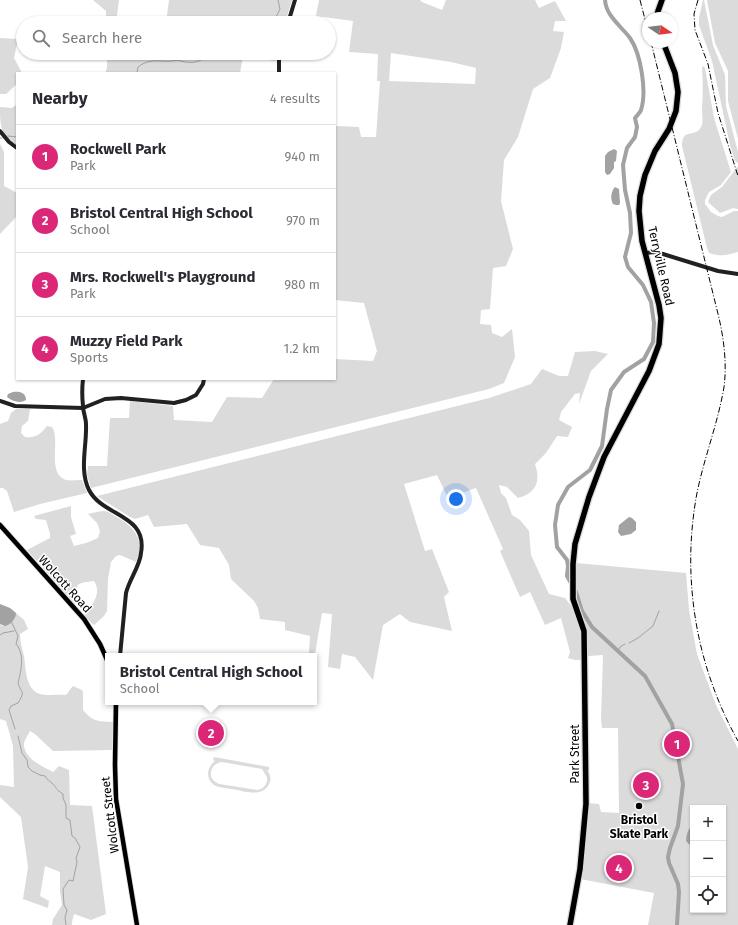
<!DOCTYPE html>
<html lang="en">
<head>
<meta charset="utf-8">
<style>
	:root { --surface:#fff; --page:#f2f2f3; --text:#2b2b33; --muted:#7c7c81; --line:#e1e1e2; --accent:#db2777 }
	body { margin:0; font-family:"Fira Sans",sans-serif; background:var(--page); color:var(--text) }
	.controls { position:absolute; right:12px; bottom:12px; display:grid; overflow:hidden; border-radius:0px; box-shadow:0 1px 3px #0004 }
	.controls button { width:36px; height:36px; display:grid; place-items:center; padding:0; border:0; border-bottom:1px solid var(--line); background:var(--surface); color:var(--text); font:20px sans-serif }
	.compass { position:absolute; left:642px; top:12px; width:36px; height:36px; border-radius:50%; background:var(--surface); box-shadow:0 1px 3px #0004; rotate:103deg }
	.you { position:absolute; left:456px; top:499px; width:14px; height:14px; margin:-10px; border:3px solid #fff; border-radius:50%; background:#1a73e8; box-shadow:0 0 0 6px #1a73e833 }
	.badge { display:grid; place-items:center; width:26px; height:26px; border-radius:50%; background:var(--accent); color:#fff; font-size:13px; font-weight:700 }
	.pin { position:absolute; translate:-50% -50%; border:2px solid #fff; box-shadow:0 1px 4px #0006 }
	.popup { position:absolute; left:105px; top:653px; width:212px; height:52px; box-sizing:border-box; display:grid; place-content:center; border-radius:0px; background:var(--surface); filter:drop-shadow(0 1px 3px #0005); font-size:13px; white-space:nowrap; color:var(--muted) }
	.popup b { font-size:15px; color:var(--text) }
	.popup::after { content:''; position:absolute; left:50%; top:100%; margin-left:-8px; border:8px solid transparent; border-top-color:var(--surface) }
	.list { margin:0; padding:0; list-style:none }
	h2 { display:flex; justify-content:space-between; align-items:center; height:52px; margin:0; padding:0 16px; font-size:17px }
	h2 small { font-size:13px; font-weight:400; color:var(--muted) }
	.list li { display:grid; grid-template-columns:26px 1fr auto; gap:12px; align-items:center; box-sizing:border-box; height:64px; padding:0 16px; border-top:1px solid var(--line) }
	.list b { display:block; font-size:15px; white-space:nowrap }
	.list p { margin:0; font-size:13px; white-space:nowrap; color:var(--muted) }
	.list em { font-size:13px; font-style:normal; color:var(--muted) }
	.icon { flex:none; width:22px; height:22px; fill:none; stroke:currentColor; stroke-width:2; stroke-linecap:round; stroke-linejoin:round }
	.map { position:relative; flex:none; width:738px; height:925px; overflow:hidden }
	.search { position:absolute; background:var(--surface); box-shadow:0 1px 3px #0004; left:16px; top:16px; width:320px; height:44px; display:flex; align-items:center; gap:10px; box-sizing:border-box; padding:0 14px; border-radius:22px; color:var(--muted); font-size:15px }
	.panel { position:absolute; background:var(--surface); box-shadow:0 1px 3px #0004; left:16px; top:72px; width:320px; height:308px; border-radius:0px }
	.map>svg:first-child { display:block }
	.green { fill:#dbdbdb; fill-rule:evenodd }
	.water { fill:#a2a2a2 }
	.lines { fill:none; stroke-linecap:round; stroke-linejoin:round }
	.stream { stroke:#a2a2a2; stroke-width:1 }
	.river { stroke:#a2a2a2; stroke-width:4 }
	.primary-casing { stroke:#dbdbdb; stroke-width:6 }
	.highway-casing { stroke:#dbdbdb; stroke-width:8 }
	.secondary { stroke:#212121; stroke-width:4 }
	.primary { stroke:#000; stroke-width:4.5 }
	.highway { stroke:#000; stroke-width:5.5 }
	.rail { stroke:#000; stroke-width:1; stroke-dasharray:6 2 1 2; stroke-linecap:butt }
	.poi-dot { fill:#000; stroke:#fff; stroke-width:1.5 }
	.labels { text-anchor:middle; stroke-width:3; stroke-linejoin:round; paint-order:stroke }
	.street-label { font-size:12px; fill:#000; stroke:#fff }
	.poi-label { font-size:12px; font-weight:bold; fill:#000; stroke:#fff }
</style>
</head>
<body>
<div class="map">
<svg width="738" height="925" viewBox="0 0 738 925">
	<rect width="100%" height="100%" fill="#fff"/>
	<g class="green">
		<path d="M93,0H119L116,23H106V11Z"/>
		<path d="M169,0H292L285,23H166Z"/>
		<path d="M319,0H420L422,2L442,10L446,0H535L539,8L555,1L566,21H555L553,31L564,32L561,48L550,78L533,89L518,137L504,160L501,201L513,249L506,266L493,268L490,309L481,310L480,324L491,325L492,333L502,337L512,329L515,357L504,383L489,389L91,488L87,475L88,466H107L110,418H129L130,401L173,406L174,420L212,422L227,397L262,398L274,379H335V359L373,361L377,351L364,303L335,300V126L359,127L361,137H376L380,81H377L378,54L349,52L353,21L316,16ZM391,53L451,62L476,68L475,84L389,81Z"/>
		<path d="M703,0H704L713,45L725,75L726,106L738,152V163L735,161L730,145L712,61L699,25V18Z"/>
		<path d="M707,0H738V139L728,101V71L715,43Z"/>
		<path d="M0,38L18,39L14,58L22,73H17V84L6,94H0Z"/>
		<path d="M107,53L143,54L144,53H277L275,61L243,56L240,73H105L107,68Z"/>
		<path d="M703,66L705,68L714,118L731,172L721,185L709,192L705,200V204L711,212L718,216L722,217L734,211H738V252C728,255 720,257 709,253L707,248L682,146C682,126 696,140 702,125C703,120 702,114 702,109C703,95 703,82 702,68Z"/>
		<path d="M17,104V145C0,136 0,123 0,107L12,108Z"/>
		<path d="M0,144L4,152V186L17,193V216L0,234Z"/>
		<path d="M738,166V209L733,208L720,213L708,202L711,195L722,187Z"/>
		<path d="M595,351L608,354L591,371L579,404L580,393L575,394L561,412L559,420L572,427L568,437L557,436L546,453L535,464C541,482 536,493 518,498L507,487L499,485L501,493L506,498L512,515L520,520L529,531L531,555L549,594L565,598L572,607L581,631L582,660H575L568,658L570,652L561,618L545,625L530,592L520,597L500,551L503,549L476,488L448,498L437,475L404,484L425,551L432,549L449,592L444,597L452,631L410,622L400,614L383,625L373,680L355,657L342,654L340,669L328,667L332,614L322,613L315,654L309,653L310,636L285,630V622L260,619L258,608L254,601L231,579L229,565L219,548L200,545L187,524L154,527L148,515L135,519L130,517L97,496L489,398L531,384L542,369L559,376H568L575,352Z"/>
		<path d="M16,409H30L28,421L22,426L21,433L25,437C36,438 40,435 47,426L52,427C61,439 46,474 66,480C71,481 78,480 82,480L87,493L40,504L14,512L7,491L3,488H0V424L8,421L11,413Z"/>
		<path d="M71,506V517L76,534L70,536L74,546L86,543L98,538L100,531L97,523L88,514C93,513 99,511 104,511C108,511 112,514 115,516C134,526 146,540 136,562L120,555L116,556L111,562L108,579L107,611L104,616L94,625L86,618L84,613C93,605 102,593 94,581C68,584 81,586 75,604L27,550L50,538V534L46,520L36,519L34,516Z"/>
		<path d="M576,563L686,573L689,610L697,654L716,705L738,749V925H648L654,893L580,879L587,803L599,804L601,812L619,813L618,728H602L601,719L603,655L588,656V642L586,629L577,605L576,596ZM693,808H723V910H693Z"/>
		<path d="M16,613L24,620L28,629L20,634C20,642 22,648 24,656C26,668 25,689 40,694C48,696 58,694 65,695L67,694L72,687L73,686L82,690L83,692V710C93,722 97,721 113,722L112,750L53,751L35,734L30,731C28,735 25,739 24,743C23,758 42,766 53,772L59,766L69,770L70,805L92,806L106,914L91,920L74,914L72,922V925H52L53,919L62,905L60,891V872L45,866L40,896L49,901L48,908L23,899L28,867L21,817L0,797V785L14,787L13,746L6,721L0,719V624L2,626L13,620Z"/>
		<path d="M214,757L269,767V770H267C270,774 272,779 269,784C263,798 244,791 232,789C227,788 219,788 214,785C205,778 207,767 215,761L213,760ZM222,762L262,769L267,777C268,784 264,789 257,790L219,784L214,781L211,777C210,769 214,763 222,762Z"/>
	</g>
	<g class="water">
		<path d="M614,149L617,151L616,161L614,162V168L610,174L607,175L605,172V156L608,152Z"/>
		<path d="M615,187L619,189L620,203L619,205H616L613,204C610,199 611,191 615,187Z"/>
		<path d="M13,392C20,391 26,393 26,400C20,404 12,401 7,397L8,394Z"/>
		<path d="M629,517L632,518L636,522V530L631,534L621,536L618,532L619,525Z"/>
		<path d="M0,604L10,608L16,613C16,618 11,625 5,626L0,624Z"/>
		<path d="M693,825V846H691L686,841C686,836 688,828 693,825Z"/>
	</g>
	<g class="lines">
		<g class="stream">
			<path d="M273,23L280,9L278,0"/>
			<path d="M137,73L138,67C152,56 164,64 177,60C191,64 199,64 211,53"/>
			<path d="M8,136L17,137"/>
			<path d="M0,138H2"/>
			<path d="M11,621L18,636L16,644C25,654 21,671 18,683C21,694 26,690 18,703L11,706L9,710L15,729"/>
			<path d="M0,635L3,633L14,631"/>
			<path d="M629,643L638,638L653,626L659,611"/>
			<path d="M618,651L620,647L625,644"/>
			<path d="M18,736L22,753L27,760L28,767L32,771L40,775L45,776C47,780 50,781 53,784C57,788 55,789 63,794V798L66,805V818L70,820L72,836L75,838L80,847L76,858L77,862L73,881L69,880L63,889L64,905L67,910L65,917L66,925"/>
		</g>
		<path class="river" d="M605,0C606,16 621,26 630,38C641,54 647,92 641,110C640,113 637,115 635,118L637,127L635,137L627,148L623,165L625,190L630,213L631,233L625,257L628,267L643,285L651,302L654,323L653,342L644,359L624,372L611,390L607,409L602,446L590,470L568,487L558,505L555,525L557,547L567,560L568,566L567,576L576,592L582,611L592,627L645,676L672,724L683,784L678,826L670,848L668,857L669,863L678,884L679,892L677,925"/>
		<defs>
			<g id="primary">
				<path d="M0,525L84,619L100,644L108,662"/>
				<path d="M116,702L115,765L116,799L137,925"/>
			</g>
			<g id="highway">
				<path d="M657,18L658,11L662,0"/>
				<path d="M570,925L580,869L586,804L584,631L573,599V564L575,544L589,497L604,457L649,371L659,344L661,318L659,305L642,241L639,211L640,196L645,175L655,151L669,129L676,111L678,92L675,73L663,42"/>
			</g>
		</defs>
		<use href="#primary" class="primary-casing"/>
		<use href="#highway" class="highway-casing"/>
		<g class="secondary">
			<path d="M288,23L295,0"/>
			<path d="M279,73V53"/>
			<path d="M0,131L9,142L17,148"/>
			<path d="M646,253L654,252L663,254L718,271L738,274"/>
			<path d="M83,379C82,388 82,397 83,406C83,412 86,418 86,424C87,446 79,470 89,490C103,517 148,514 141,553C140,566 129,580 126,593L120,656"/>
			<path d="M0,401L15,406L83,408L105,399L121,398L174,403L186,400L196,395L203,384L204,379"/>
		</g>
		<use href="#primary" class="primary"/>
		<use href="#highway" class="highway"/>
		<g class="rail">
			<path d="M640,0L648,31"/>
			<path d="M698,0L694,14L695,30L708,64L718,113L738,176"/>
			<path d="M651,42L719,318C724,340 727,364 724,387C718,423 704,458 697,493C681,578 696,666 738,741"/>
		</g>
	</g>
	<circle class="poi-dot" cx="639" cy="806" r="4"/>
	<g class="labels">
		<g class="street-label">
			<text transform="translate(661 266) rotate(77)" y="4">Terryville Road</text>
			<text transform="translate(65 584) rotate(48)" y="4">Wolcott Road</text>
			<text transform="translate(575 754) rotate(-90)" y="4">Park Street</text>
			<text transform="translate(110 815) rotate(-97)" y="4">Wolcott Street</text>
		</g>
		<g class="poi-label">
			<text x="639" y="824">Bristol<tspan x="639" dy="14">Skate Park</tspan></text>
		</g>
	</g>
</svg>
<div class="controls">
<button>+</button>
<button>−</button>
<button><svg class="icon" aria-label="locate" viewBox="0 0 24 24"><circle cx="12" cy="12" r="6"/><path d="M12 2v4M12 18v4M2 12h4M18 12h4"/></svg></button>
</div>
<svg class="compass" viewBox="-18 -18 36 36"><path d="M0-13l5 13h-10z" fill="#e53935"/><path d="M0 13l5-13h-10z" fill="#7c7c81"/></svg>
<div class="you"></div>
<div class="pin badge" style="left:677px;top:744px">1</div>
<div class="pin badge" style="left:211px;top:733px">2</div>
<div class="popup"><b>Bristol Central High School</b>School</div>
<div class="pin badge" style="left:646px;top:785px">3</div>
<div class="pin badge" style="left:619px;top:868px">4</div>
<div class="search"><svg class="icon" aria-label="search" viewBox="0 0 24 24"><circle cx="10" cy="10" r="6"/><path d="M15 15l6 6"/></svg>Search here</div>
<section class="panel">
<h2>Nearby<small>4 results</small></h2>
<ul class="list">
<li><span class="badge">1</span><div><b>Rockwell Park</b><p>Park</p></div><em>940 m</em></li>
<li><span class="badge">2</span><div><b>Bristol Central High School</b><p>School</p></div><em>970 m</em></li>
<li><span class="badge">3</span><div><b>Mrs. Rockwell's Playground</b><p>Park</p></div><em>980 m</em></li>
<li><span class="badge">4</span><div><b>Muzzy Field Park</b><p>Sports</p></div><em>1.2 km</em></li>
</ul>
</section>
</div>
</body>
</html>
